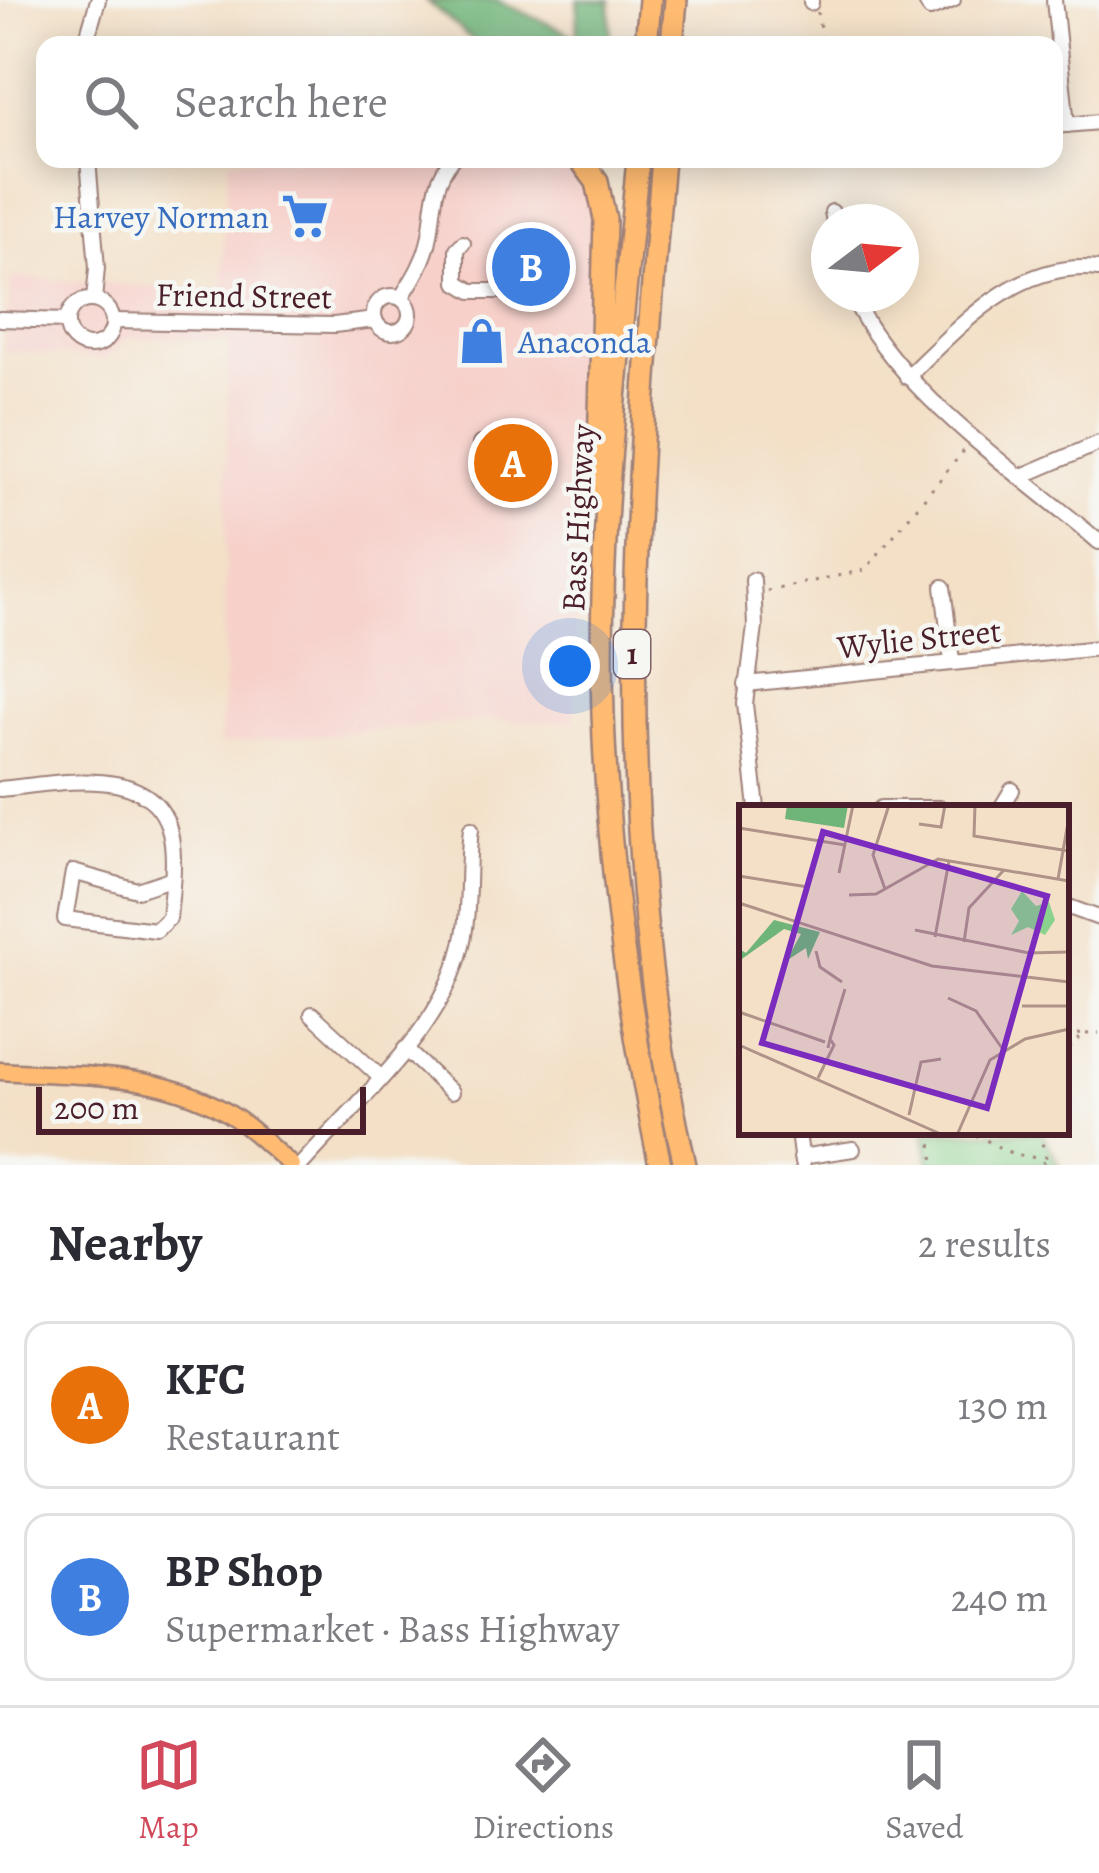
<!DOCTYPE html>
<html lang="en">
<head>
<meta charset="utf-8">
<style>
	:root { --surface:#fff; --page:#f2f2f3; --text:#2b2b33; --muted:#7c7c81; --line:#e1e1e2; --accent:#d1495b }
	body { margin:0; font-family:Alegreya,serif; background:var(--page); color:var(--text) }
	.compass { position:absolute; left:811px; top:204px; width:108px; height:108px; border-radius:50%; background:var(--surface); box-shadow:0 6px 30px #0003; rotate:74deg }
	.scale { position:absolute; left:36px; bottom:30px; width:330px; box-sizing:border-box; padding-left:12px; border:6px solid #4a1f2b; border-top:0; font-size:33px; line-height:42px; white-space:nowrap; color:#4a1f2b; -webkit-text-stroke:9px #f6f6f2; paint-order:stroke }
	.you { position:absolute; left:570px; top:666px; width:42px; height:42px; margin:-30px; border:9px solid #fff; border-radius:50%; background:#1a73e8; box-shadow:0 0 0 18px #1a73e833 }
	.badge { display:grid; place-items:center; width:78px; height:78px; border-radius:50%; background:var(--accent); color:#fff; font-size:39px; font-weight:700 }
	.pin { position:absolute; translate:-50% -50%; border:6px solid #fff; box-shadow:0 3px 12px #0006 }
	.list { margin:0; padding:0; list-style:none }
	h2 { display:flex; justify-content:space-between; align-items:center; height:156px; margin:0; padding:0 48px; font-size:51px }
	h2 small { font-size:39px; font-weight:400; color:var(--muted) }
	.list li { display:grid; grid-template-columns:78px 1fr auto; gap:36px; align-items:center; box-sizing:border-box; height:168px; margin:0 24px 24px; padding:0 24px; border:3px solid var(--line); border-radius:24px }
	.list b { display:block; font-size:45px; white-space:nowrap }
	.list p { margin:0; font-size:39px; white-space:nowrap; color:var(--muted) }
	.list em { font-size:39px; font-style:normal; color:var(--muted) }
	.icon { flex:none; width:66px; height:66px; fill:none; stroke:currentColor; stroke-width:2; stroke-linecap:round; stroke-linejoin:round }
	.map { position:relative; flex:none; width:1099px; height:1165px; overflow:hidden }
	.search { position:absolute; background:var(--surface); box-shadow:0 6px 30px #0003; left:36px; right:36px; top:36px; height:132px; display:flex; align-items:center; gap:30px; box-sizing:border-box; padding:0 42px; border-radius:24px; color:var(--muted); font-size:45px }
	.sheet { height:540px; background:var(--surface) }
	nav { display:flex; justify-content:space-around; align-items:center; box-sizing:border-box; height:168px; border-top:3px solid var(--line); background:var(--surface); font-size:33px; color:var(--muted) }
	nav a { display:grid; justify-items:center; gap:6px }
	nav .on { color:var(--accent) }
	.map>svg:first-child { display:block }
	.built { fill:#f7d0ca }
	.green { fill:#8ad28e; stroke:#6a785c; stroke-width:3 }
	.forest { fill:#6fb479; stroke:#5c6a52; stroke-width:3 }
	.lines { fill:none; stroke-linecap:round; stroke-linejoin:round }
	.minor-casing { stroke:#9e8079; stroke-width:18 }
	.major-casing { stroke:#9e8079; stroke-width:21 }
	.highway-casing { stroke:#9e8079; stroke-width:26 }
	.path { stroke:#9e8079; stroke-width:3; stroke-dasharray:3 9; stroke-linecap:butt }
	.minor { stroke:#fff; stroke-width:14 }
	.major { stroke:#ffbb71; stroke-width:16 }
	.highway { stroke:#ffbb71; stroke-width:21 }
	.labels { text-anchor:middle; stroke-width:9; stroke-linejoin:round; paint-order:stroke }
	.shield { fill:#f6f6f2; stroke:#7e6067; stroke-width:3 }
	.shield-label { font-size:30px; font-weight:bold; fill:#4a1f2b }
	.shop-label { font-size:33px; fill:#366cbe; stroke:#f6f6f2; text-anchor:end }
	.street-label { font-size:33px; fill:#4a1f2b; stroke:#f6f6f2 }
	.inset-road { fill:none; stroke:#af9389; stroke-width:3 }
	.view { fill:#7b2cbf; fill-opacity:0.15; stroke:#7b2cbf; stroke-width:6 }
	.inset-edge { fill:none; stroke:#4a1f2b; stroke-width:6 }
</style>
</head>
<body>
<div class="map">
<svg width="1099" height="1165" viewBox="0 0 1099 1165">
	<rect width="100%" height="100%" fill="#f6f6f2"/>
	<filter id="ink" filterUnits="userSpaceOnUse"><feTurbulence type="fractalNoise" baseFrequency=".00833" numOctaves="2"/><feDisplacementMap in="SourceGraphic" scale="24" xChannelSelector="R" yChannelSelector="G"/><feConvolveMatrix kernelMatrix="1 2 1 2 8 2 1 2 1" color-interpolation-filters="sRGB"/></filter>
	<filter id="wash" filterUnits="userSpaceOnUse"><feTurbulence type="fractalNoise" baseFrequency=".004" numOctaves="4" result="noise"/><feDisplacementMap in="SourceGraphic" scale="48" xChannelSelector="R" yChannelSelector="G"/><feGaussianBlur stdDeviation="2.7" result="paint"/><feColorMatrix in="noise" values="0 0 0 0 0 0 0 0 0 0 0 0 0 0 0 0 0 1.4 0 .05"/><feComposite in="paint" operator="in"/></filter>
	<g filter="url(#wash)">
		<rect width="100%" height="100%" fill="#f3e0c7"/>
		<path class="built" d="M229,159H600L575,560V722L494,720L219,744L224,696L228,340L126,338L105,359L4,351L12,277L221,291Z"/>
		<path class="green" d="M925,1132H1041L1060,1165H930Z"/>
		<path class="forest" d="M496,0L577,37L578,0H610L611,45H479L427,1Z"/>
	</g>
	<g filter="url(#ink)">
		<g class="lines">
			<defs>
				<g id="minor">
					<path d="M811,0V3"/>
					<path d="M925,0L930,9L953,0"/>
					<path d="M1054,0L1067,125"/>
					<path d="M85,45L98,0"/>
					<path d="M1054,126L1099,122"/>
					<path d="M88,159L97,268L94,300"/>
					<path d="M832,212L834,222"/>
					<path d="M463,243L457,249V282L472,291H550L556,283L557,246"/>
					<path d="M851,294C899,394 1015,469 1099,542"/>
					<circle cx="392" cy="314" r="18"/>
					<path d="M401,298C414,278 426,259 430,235C435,205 432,184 452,159"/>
					<circle cx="90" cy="323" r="23"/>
					<path d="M0,319L67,321"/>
					<path d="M113,321L334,325L375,320"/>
					<path d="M907,377C960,326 1018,259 1099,269"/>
					<path d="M480,444L523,445V482H480"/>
					<path d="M1022,476L1099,443"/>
					<path d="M753,580L755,627L745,704L757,808"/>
					<path d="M943,587L952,661"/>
					<path d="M746,684L1099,648"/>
					<path d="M0,789C57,784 163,758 172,844C175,867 171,895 169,918L156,930L65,919L73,872L137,890L170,879"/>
					<path d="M881,808H940"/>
					<path d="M1001,808L1012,790"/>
					<path d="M1066,906L1099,918"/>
					<path d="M312,1014L379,1076"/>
					<path d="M405,1049L451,1092"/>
					<path d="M798,1132L802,1163"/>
					<path d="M801,1157L853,1149"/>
					<path d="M301,1165C356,1102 440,1033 461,949C471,911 466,868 471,829"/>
				</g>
				<path id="major" d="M0,1071C79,1076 166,1071 234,1117C254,1130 272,1149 291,1165"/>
				<g id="highway">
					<path d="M646,45L650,0"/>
					<path d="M672,45L676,0"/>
					<path d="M580,159L597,182L605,219L598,493"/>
					<path d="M638,159C621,342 597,529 603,714C608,866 629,1015 660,1165"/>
					<path d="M663,159C635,495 608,833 685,1165"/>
				</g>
			</defs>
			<use href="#minor" class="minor-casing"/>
			<use href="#major" class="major-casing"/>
			<use href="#highway" class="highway-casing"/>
			<g class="path">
				<path d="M817,12L823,45"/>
				<path d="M767,591L865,570L967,447"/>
				<path d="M1086,1034L1099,1033"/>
				<path d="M1066,1035L1084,1034L1066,1052"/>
				<path d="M931,1132L934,1165"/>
				<path d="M964,1132C983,1136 992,1145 1009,1152C1024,1158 1034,1154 1047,1165"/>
				<path d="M1039,1132L1048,1165"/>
			</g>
			<use href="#minor" class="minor"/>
			<use href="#major" class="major"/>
			<use href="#highway" class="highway"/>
		</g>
	</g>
	<defs>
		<symbol id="supermarket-bare" viewBox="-9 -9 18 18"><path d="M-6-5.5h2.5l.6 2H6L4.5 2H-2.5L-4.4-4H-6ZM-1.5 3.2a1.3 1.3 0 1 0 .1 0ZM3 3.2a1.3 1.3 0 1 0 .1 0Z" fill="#3f7fe0" stroke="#f6f6f2" stroke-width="2.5" paint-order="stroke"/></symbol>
		<symbol id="shop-bare" viewBox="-9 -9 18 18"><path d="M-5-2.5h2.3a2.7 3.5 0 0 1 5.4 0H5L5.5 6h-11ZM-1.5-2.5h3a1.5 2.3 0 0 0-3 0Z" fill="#3f7fe0" stroke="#f6f6f2" stroke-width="2.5" paint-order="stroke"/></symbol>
	</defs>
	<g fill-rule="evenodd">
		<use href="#supermarket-bare" x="272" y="183" width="66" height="66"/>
		<use href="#shop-bare" x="449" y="308" width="66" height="66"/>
	</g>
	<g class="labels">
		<rect class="shield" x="614" y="630" width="36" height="48" rx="9"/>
		<g class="shield-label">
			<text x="632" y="664">1</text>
		</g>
		<g class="shop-label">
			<text x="269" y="228">Harvey Norman</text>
			<text x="518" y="353" text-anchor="start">Anaconda</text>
		</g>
		<g class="street-label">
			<text transform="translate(244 295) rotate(1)" y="12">Friend Street</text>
			<text transform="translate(577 518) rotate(-87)" y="12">Bass Highway</text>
			<text transform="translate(919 638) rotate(-6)" y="12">Wylie Street</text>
		</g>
	</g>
	<g transform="translate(739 805)">
		<rect width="330" height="330" fill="#f3e0c7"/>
		<path d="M283,86L297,101L310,97L316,115L306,130L289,122L272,130L280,116L272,104Z" fill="#8ad28e"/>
		<path d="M48,0H109L105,23L46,14ZM35,115L81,127L69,154L67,143L47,156L62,129L45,124L0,156V144L7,148Z" fill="#6fb479"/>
		<path class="inset-road" d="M236,0L235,31L330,46M180,19L202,22L206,0M0,23L106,40M100,68L114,0M0,71L69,82M319,74L330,12M146,84L134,50L150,0M110,90L137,89L199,54L330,76M0,98L193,161L330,177M176,125L290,148L330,147M196,132L210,56M225,137L230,103L265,65M77,146L81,162L103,177M209,193L237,206L265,246M283,201H330M0,207L86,237M91,234L106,184M0,240L204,330M79,273L95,240L91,234L89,243M170,310L182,257L202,254M218,330L251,255L286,234L330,224"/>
		<path class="view" d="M84,27L308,91L248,303L23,238Z"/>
		<rect width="330" height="330" class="inset-edge"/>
	</g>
</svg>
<svg class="compass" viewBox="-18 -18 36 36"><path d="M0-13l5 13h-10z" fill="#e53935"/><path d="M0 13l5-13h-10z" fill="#7c7c81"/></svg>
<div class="scale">200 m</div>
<div class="you"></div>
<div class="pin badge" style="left:513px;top:463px;background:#e8710a">A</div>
<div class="pin badge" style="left:531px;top:267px;background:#3f7fe0">B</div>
<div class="search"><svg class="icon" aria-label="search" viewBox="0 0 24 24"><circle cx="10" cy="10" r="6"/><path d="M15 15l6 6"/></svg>Search here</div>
</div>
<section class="sheet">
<h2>Nearby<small>2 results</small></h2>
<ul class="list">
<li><span class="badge" style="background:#e8710a">A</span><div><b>KFC</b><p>Restaurant</p></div><em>130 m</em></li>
<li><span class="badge" style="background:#3f7fe0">B</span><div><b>BP Shop</b><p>Supermarket · Bass Highway</p></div><em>240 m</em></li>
</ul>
</section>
<nav>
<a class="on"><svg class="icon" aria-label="map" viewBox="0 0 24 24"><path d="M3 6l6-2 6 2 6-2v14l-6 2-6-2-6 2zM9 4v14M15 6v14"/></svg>Map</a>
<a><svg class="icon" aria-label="directions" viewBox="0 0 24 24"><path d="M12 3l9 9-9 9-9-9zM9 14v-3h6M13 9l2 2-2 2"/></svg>Directions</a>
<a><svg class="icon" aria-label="saved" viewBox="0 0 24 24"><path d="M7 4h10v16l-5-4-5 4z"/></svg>Saved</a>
</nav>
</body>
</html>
